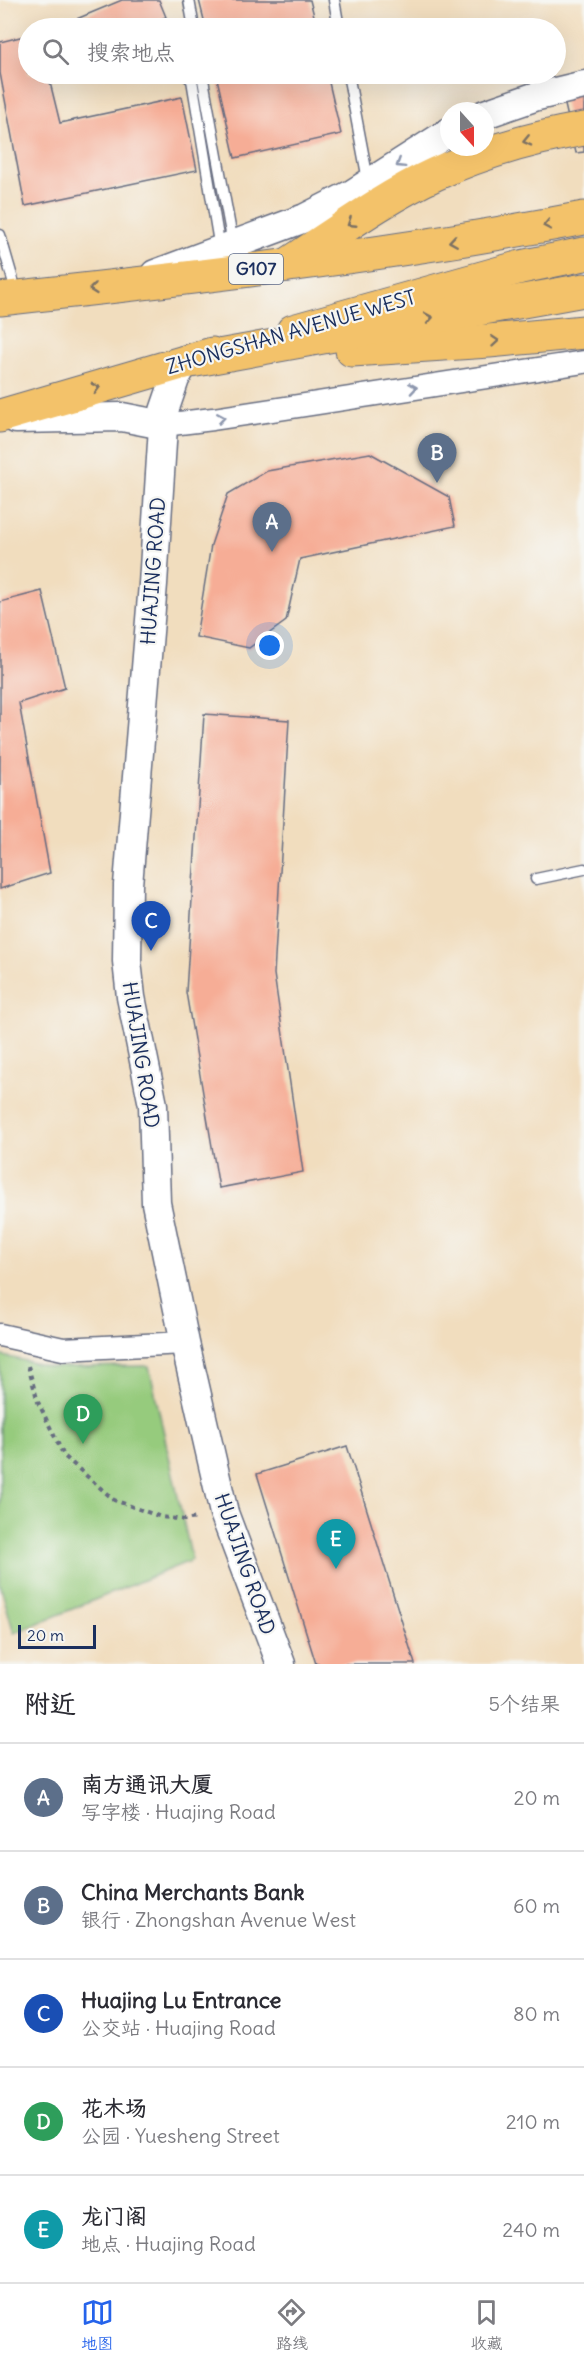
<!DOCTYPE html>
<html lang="zh">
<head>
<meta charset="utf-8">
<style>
	:root { --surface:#fff; --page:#f2f2f3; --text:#2b2b33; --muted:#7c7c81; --line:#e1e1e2; --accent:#2563eb }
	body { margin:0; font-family:Delius,"LXGW WenKai TC",sans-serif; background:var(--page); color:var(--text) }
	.compass { position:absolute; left:440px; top:102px; width:54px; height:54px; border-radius:50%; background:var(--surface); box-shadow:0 6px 24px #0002; rotate:159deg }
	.scale { position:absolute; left:18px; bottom:15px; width:78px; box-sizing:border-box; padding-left:6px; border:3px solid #1b2f5e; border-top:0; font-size:16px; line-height:21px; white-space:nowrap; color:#1b2f5e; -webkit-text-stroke:4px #f6f6f2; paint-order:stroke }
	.you { position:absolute; left:270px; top:646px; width:21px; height:21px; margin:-15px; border:4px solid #fff; border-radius:50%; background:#1a73e8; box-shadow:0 0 0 9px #1a73e833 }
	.badge { display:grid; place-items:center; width:39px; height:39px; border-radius:50%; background:var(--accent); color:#fff; font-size:20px; font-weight:700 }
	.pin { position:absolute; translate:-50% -50px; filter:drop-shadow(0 2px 3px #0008) }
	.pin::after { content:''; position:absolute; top:32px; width:21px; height:18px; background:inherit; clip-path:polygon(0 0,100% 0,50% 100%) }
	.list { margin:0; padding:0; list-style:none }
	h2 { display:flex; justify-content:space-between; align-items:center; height:78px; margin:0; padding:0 24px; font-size:26px }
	h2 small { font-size:20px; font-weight:400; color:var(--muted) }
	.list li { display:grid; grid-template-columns:39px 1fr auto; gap:18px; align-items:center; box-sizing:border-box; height:108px; padding:0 24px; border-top:2px solid var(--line) }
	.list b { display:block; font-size:22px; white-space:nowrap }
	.list p { margin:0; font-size:20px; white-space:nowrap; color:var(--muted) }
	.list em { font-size:20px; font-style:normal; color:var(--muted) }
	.icon { flex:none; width:33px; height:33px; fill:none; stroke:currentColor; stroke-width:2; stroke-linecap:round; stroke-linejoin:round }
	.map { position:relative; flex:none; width:584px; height:1664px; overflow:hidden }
	.search { position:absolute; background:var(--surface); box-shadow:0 6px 24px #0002; left:18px; right:18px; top:18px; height:66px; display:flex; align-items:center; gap:15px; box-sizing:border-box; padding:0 21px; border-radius:33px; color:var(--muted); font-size:22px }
	.sheet { height:618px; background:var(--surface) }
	nav { display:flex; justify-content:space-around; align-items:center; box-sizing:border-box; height:84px; border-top:2px solid var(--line); background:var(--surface); font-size:16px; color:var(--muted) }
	nav a { display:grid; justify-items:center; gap:3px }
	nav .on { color:var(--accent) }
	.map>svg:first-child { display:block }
	.green { fill:#96cb7d; stroke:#587d6e; stroke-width:1.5 }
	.building { fill:#f6ad96 }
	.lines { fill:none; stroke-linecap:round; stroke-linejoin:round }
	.service-casing { stroke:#666c80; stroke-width:13 }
	.minor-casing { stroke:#666c80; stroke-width:25 }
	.tertiary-casing { stroke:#666c80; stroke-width:31 }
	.trunk-casing { stroke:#666c80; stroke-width:35 }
	.motorway-casing { stroke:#666c80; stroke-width:35 }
	.path { stroke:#666c80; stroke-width:4; stroke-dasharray:4.5 4.5; stroke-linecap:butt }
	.service { stroke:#fff; stroke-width:10 }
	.minor { stroke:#fff; stroke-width:22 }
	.tertiary { stroke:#fff; stroke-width:28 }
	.trunk { stroke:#f3c26a; stroke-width:33 }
	.motorway { stroke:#f3c26a; stroke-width:33 }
	.oneway { stroke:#7c7163 }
	.oneway2 { stroke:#8d97ae }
	.labels { text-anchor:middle; stroke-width:4.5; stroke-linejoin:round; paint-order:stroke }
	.shield { fill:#f6f6f2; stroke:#5d6b8a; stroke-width:1.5 }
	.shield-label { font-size:18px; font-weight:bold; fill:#1b2f5e }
	.street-label { font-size:20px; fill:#1b2f5e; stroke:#f6f6f2 }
</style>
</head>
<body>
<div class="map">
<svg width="584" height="1664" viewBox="0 0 584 1664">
	<rect width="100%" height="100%" fill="#f6f6f2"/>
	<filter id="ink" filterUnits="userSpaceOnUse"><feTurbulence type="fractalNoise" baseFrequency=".0167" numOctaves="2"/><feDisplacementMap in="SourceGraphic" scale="12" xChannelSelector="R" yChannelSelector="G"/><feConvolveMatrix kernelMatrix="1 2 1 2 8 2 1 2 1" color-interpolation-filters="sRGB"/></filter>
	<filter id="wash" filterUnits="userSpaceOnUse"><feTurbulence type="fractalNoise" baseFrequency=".008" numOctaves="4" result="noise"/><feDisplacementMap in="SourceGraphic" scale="24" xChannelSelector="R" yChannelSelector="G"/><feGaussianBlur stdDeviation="1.35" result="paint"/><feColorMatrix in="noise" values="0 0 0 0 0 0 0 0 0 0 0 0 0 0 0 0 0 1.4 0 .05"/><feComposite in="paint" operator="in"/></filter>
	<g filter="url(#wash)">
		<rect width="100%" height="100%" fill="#f1ddbe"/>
		<path class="green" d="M0,1355L51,1367L149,1366L192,1560L14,1633L0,1584Z"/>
		<g id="blocks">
			<g class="building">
				<path d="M122,0H159L166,17L139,28H55Z"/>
				<path d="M199,0H310L317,28H206Z"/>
				<path d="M28,35V74H48L60,123L182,97L197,170L25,206L0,73V42Z"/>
				<path d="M216,74H327L341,134L235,158Z"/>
				<path d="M584,92V152L576,153L563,96Z"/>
				<path d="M370,453L449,497L455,526L300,559L286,621L249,648L196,637L211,545L228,494L267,471Z"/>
				<path d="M42,591L65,688L19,703L50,873L0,889V602Z"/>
				<path d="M204,714L289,720L274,974L303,1172L219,1188L186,992Z"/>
				<path d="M347,1446L415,1664H316L257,1474Z"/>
			</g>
		</g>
	</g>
	<g filter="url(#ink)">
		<use href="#blocks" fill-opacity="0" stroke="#666c80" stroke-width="1.5"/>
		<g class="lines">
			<defs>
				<g id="service">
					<path d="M189,0L194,28"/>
					<path d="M334,0L339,28"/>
					<path d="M185,74L192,80L220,249"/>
					<path d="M202,74L233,244"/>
					<path d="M348,74L368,180"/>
					<path d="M0,235L17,294"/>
					<path d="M536,879L584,869"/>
				</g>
				<g id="minor">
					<path d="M163,425L213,419L584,362"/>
					<path d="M0,1335L63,1349L185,1343"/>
				</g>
				<g id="tertiary">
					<path d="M485,114L534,97L584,85"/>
					<path d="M155,274L305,218L352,194L449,132"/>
					<path d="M185,362L175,379L164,411L153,584L128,885L127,961L131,997L153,1105L156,1203L185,1343L224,1513L281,1664"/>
					<path d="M16,419L122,417L163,425"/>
				</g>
				<g id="trunk">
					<path d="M0,299C195,278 391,255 584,218"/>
					<path d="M293,331L521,267L584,254"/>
					<path d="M0,416L212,354"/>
				</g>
				<g id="motorway">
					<path d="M287,265C335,234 383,198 435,174C483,152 532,138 584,129"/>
					<path d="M352,350L489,341L584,332"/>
					<path d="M185,362L584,290"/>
				</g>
			</defs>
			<use href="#service" class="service-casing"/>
			<use href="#minor" class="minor-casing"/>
			<use href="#tertiary" class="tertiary-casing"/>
			<use href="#trunk" class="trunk-casing"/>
			<use href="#motorway" class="motorway-casing"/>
			<path class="path" d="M28,1366L38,1402L64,1456L114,1500L161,1517L184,1520L197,1518"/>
			<use href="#service" class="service"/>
			<use href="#minor" class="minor"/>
			<use href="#tertiary" class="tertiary"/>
			<use href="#trunk" class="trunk"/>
			<use href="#motorway" class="motorway"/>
		</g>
		<defs><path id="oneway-chevron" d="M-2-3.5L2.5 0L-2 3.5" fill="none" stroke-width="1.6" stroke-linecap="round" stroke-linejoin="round" transform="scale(1.5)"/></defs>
		<g class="oneway">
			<use href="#oneway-chevron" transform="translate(527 141) rotate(167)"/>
			<use href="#oneway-chevron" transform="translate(351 223) rotate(147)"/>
			<use href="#oneway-chevron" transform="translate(547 225) rotate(169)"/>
			<use href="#oneway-chevron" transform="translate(453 241) rotate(171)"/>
			<use href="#oneway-chevron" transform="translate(93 289) rotate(174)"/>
			<use href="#oneway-chevron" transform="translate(429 318) rotate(-10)"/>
			<use href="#oneway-chevron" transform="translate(495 341) rotate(-5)"/>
			<use href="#oneway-chevron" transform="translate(96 388) rotate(-16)"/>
		</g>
		<g class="oneway2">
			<use href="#oneway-chevron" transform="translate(400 164) rotate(148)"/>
			<use href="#oneway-chevron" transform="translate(413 388) rotate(-9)"/>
			<use href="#oneway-chevron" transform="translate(221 418) rotate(-9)"/>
		</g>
	</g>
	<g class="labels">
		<rect class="shield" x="229" y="254" width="54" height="30" rx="4.5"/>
		<g class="shield-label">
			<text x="256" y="275">G107</text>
		</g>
		<g class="street-label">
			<text transform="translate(291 332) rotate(-16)" y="7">ZHONGSHAN AVENUE WEST</text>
			<text transform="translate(153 571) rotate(-86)" y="7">HUAJING ROAD</text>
			<text transform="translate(141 1055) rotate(81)" y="7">HUAJING ROAD</text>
			<text transform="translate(245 1564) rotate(71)" y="7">HUAJING ROAD</text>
		</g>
	</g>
</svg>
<svg class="compass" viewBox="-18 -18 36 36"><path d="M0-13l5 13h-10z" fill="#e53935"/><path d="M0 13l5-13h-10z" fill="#7c7c81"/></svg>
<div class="scale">20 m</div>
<div class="you"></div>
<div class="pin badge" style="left:272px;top:552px;background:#5c6f8a">A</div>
<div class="pin badge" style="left:437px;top:483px;background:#5c6f8a">B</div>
<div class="pin badge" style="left:151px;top:951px;background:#1a4fb4">C</div>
<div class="pin badge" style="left:83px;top:1444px;background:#2e9e5b">D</div>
<div class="pin badge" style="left:336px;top:1569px;background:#0f9aa8">E</div>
<div class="search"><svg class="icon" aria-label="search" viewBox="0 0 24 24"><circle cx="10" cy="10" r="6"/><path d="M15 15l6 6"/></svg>搜索地点</div>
</div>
<section class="sheet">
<h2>附近<small>5个结果</small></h2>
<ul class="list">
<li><span class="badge" style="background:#5c6f8a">A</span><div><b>南方通讯大厦</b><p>写字楼 · Huajing Road</p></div><em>20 m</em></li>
<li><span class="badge" style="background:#5c6f8a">B</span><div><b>China Merchants Bank</b><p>银行 · Zhongshan Avenue West</p></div><em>60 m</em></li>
<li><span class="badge" style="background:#1a4fb4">C</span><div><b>Huajing Lu Entrance</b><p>公交站 · Huajing Road</p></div><em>80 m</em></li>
<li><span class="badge" style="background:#2e9e5b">D</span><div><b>花木场</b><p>公园 · Yuesheng Street</p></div><em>210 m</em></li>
<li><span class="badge" style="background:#0f9aa8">E</span><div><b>龙门阁</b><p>地点 · Huajing Road</p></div><em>240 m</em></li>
</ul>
</section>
<nav>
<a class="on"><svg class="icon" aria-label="map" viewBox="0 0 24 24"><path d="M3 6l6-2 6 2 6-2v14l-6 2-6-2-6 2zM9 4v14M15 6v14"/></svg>地图</a>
<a><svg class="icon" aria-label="directions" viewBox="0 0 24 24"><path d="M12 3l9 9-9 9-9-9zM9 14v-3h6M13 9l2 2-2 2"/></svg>路线</a>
<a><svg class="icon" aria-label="saved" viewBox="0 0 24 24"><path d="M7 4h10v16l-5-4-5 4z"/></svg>收藏</a>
</nav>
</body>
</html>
